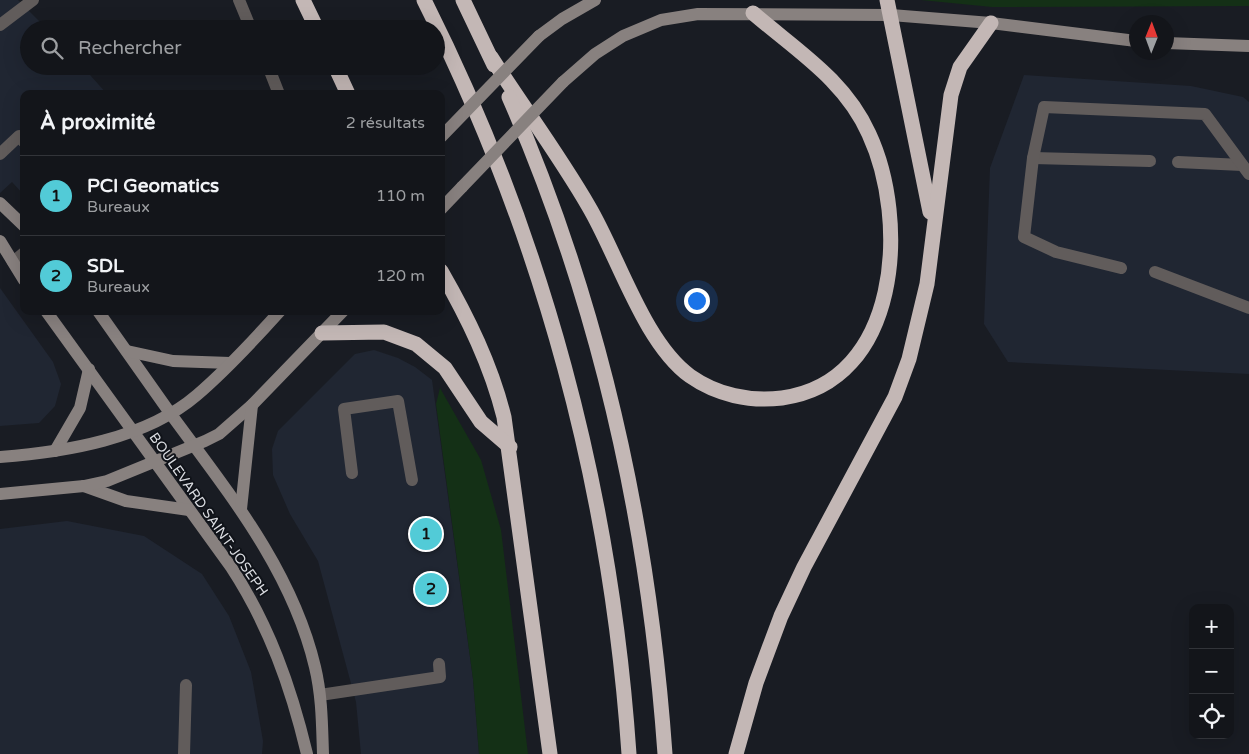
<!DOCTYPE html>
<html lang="fr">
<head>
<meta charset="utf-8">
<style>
	:root { --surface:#13151a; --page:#1c1e23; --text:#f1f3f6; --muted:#9d9fa2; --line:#323439; --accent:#52cbd7 }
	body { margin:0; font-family:"Varela Round",sans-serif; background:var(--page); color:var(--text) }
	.controls { position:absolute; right:15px; bottom:15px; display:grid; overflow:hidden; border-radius:10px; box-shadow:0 5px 20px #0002 }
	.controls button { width:45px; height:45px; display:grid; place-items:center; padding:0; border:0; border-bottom:1px solid var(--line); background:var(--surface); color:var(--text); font:25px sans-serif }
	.compass { position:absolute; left:1129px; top:15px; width:45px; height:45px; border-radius:50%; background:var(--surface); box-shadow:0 5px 20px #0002; rotate:1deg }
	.you { position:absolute; left:696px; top:300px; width:18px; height:18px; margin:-12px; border:4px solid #fff; border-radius:50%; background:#1a73e8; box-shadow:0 0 0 8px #1a73e833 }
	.badge { display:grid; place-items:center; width:32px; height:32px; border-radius:50%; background:var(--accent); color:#111; font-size:16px; font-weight:700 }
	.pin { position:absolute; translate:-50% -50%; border:2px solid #fff; box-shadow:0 1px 5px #0006 }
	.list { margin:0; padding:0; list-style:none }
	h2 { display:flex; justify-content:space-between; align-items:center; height:65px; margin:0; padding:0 20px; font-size:21px }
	h2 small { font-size:16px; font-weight:400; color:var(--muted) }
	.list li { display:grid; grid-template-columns:32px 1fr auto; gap:15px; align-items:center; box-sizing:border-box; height:80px; padding:0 20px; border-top:1px solid var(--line) }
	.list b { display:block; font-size:19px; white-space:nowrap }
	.list p { margin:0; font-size:16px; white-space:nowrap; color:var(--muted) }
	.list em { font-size:16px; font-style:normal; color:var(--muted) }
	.icon { flex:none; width:28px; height:28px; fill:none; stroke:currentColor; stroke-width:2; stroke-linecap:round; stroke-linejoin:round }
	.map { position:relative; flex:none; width:1249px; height:754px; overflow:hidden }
	.search { position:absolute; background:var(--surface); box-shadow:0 5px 20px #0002; left:20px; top:20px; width:425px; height:55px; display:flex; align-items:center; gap:12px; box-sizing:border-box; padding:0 18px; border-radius:28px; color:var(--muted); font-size:19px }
	.panel { position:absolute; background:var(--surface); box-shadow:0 5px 20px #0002; left:20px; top:90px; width:425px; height:225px; border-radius:10px }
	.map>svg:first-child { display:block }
	.built { fill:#202632 }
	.green { fill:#143016 }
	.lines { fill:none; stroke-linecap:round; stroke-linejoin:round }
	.service { stroke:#615c5b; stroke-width:12 }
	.minor { stroke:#615c5b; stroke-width:12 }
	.secondary { stroke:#88817f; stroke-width:12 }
	.motorway { stroke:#c3b7b5; stroke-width:15 }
	.secondary-bridge { stroke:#88817f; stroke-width:12 }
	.labels { text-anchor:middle; stroke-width:4; stroke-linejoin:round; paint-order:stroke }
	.street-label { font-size:14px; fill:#dadce1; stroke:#101319 }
</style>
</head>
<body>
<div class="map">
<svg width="1249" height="754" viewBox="0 0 1249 754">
	<rect width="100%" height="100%" fill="#191c23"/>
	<g class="built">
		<path d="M0,0H18L47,29H29V66H82L107,94H24V195L12,182L0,193Z"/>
		<path d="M1024,75L1191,86L1243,97L1249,102V374L1008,362L984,324L990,168Z"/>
		<path d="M0,288L53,362L61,384L55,406L39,423L0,426Z"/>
		<path d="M374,350L398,358L415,367L432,380L473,679L479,754H361L356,702L318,561L290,514L273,475L272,449L278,431L355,354Z"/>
		<path d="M67,521L144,536L202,574L229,616L251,672L263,741L262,754H0V529Z"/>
	</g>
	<g class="green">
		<path d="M921,0H1249V6L992,7Z"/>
		<path d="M440,388L481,460L501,530L528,754H479L473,679L436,404Z"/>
	</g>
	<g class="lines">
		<g class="service">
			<path d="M0,154L19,136L24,142"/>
			<path d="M1033,158L1150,161"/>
			<path d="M1178,162L1242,165"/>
			<path d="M13,262L24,253"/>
			<path d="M1121,268L1056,252L1024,237L1033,158L1044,107L1205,114L1249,174"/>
			<path d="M1155,272L1249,308"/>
			<path d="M352,473L344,409L398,401L412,480"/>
			<path d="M320,695L440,677L439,664"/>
			<path d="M184,754L186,685"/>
		</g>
		<g class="minor">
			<path d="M239,0L251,29"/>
			<path d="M0,25L33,0"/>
			<path d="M268,66L279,94"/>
		</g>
		<g class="secondary">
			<path d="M539,36L562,19L595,0"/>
			<path d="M1166,43L1249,46"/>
			<path d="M563,82L595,54L623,36L661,20L698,14L891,15L991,23L1136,41"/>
			<path d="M0,203L24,226"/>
			<path d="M441,209L462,187"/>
			<path d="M0,241L24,280"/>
			<path d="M46,311L231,567C269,625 291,687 307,754"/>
			<path d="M98,311C122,345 146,379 170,413C228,492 292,570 315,667C322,696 322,725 323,754"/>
			<path d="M127,351L173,361L230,363"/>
			<path d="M55,451L80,408L89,369"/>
			<path d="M0,457C65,452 146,439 197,395C226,370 254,340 280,311"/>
			<path d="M84,486L126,501L189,510"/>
			<path d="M0,494L84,486L107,481L205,441L219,434L252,405L343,311"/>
			<path d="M241,509L252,405"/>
		</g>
		<g class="motorway">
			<path d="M303,0L317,29"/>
			<path d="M424,0C543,236 611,491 629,754"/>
			<path d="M463,0L494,65"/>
			<path d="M887,0L930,212"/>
			<path d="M491,57C523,107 559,155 589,207C618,256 644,343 690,376C717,395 750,402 782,398C901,382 909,220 869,134C845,80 797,51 753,13"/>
			<path d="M335,66L348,94"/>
			<path d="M509,97C600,305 649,528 665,754"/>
			<path d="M441,271C468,318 491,365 504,417L550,754"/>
			<path d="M322,333L384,332L416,344L445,368L481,422L510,447"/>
			<path d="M736,754L756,683L781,616L804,567L895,397L909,359L927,284L951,95L960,67L991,23"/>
		</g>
		<g class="secondary-bridge">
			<path d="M441,137L539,36"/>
			<path d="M462,187L563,82"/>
		</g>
	</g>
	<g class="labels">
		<g class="street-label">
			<text transform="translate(209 514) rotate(55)" y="5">BOULEVARD SAINT-JOSEPH</text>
		</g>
	</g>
</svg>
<div class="controls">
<button>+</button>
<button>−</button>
<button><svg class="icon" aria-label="locate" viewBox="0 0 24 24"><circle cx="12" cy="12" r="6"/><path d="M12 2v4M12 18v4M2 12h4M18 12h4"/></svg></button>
</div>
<svg class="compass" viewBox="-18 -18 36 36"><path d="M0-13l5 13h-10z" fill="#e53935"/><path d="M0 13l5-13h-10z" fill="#9d9fa2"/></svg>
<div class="you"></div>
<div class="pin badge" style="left:426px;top:534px">1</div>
<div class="pin badge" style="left:431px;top:589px">2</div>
<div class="search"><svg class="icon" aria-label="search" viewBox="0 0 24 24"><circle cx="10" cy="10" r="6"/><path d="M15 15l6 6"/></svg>Rechercher</div>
<section class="panel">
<h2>À proximité<small>2 résultats</small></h2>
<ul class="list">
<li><span class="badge">1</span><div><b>PCI Geomatics</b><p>Bureaux</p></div><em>110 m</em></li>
<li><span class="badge">2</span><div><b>SDL</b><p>Bureaux</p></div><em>120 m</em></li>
</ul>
</section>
</div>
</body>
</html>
